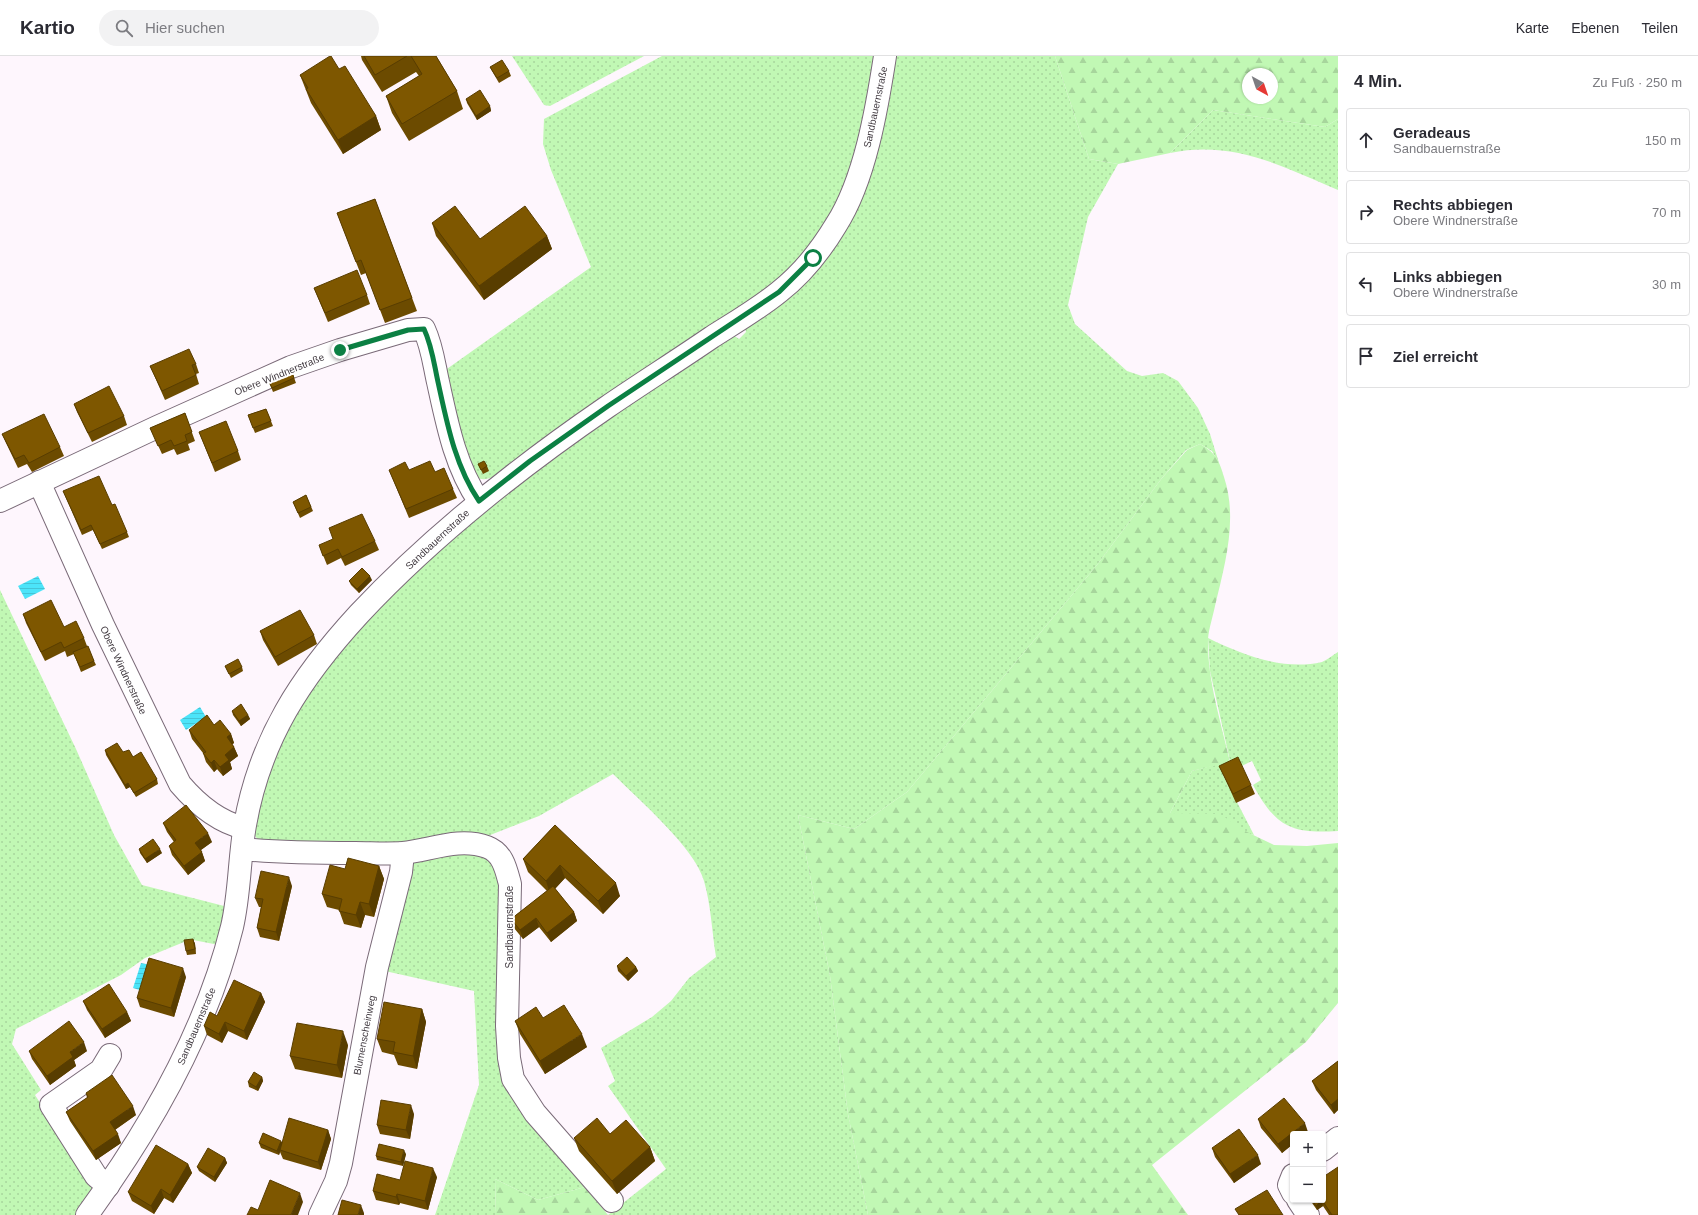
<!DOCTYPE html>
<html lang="de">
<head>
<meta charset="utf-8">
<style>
	:root { --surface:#fff; --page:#f2f2f3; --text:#2b2b33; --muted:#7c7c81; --line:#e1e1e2 }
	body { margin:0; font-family:Arial,sans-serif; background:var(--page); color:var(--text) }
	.controls { position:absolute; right:12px; bottom:12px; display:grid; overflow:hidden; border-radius:4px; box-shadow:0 1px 3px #0004 }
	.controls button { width:36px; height:36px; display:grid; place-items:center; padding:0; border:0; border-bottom:1px solid var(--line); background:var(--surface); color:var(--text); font:20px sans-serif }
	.compass { position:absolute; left:1242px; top:12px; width:36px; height:36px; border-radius:50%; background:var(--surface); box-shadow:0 1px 3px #0004; rotate:140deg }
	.stop { position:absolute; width:12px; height:12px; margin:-9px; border:3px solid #0b8043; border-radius:50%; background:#fff }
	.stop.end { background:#0b8043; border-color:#fff; box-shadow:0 1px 4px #0008 }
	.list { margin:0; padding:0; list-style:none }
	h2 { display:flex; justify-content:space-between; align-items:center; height:52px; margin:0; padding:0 16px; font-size:17px }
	h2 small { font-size:13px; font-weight:400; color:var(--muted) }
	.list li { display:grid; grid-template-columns:26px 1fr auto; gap:12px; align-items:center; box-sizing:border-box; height:64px; margin:0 8px 8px; padding:0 8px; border:1px solid var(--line); border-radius:4px }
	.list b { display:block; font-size:15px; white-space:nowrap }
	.list p { margin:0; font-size:13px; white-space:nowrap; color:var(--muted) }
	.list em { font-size:13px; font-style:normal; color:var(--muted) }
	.icon { flex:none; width:22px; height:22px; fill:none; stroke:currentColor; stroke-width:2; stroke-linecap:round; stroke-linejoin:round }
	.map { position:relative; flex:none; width:1338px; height:1159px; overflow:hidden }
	header { display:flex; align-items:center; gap:24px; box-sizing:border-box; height:56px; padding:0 20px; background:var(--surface); border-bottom:1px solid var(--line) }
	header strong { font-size:19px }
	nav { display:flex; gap:22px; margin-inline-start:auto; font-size:14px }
	.search { width:280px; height:36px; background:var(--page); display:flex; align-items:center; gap:10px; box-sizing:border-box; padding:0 14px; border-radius:22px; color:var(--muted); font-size:15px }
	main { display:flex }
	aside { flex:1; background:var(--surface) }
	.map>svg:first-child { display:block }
	.grass { fill:url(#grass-dots) }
	.forest { fill:url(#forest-firs); fill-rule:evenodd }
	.water { fill:url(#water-rules) }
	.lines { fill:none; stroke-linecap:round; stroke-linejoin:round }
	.minor-casing { stroke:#7a6a78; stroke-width:24 }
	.minor { stroke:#fff; stroke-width:22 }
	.wall { fill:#6c4b00 }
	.shaded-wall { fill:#583d00 }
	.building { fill:#7e5700; stroke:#583d00 }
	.route { stroke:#0b8043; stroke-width:5 }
	.labels { text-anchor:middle; stroke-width:4; stroke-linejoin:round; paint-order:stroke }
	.street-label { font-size:10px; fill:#413a40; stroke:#fff }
</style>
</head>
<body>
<header>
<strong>Kartio</strong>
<div class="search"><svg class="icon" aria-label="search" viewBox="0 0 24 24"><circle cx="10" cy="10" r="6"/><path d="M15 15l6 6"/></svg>Hier suchen</div>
<nav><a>Karte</a><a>Ebenen</a><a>Teilen</a></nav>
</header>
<main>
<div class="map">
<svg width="1338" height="1159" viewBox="0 0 1338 1159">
	<defs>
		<pattern id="grass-dots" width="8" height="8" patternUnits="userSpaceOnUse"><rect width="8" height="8" fill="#c1f8b4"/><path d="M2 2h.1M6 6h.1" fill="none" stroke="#a7d59c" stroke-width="1.8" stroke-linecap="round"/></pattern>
		<pattern id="forest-firs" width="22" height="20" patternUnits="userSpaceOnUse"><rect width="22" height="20" fill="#c1f8b4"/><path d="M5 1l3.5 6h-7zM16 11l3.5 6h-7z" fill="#a7d59c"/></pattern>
		<pattern id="water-rules" width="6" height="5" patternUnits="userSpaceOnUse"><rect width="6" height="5" fill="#4ce4f9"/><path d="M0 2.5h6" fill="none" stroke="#44c4d6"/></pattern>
	</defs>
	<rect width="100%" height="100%" fill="#fef6fd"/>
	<g class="grass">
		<path d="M512,0H644L550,50L544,49Z"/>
		<path d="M662,0H877L866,64L839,150L790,217L498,419C487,424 482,425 471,419L444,315L591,211L551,114L543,88L544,63Z"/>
		<path d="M892,0H1055L1089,103L1118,108L1088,161L1068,249L1075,268L1127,315L1142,320L1163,317L1178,325L1198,352L1210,378L1219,407L1212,395L1200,388L1186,394L1162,422L1097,509L907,736L854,773L798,759L830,920L848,1058L868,1159H608L666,1113L608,1030L615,1025L601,992L652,961L671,945L689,922L716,901C712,876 711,849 704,825C695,792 639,744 613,718L539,760L480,783L399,792L260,786L255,780V764L259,739L298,648L375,553L520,422L733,279L739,283L746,276L745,272L813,214Z"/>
		<path d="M1213,54L1325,71L1338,63V134C1282,110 1233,84 1170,97Z"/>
		<path d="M0,534L76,693L114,779L142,829L228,851L219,889L193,884L184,886L145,902L121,919L16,973L12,988L41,1034L35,1039L93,1128L92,1135L78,1159H0Z"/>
		<path d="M1208,582C1243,599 1283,615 1322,606C1327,604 1333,599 1338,596V775C1291,778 1276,771 1253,729L1261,724L1252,705L1223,719L1254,779L1170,757L1192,715L1230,705L1210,615Z"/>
		<path d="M470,794L499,808L502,991L541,1073L585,1131L538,1144L495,1123L496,1159H435L479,1029L474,935L385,915L411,806Z"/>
	</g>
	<g class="forest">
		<path d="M1055,0H1338V63L1325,71L1213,54L1170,97L1118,108L1089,103ZM1248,18H1272V42H1248Z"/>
		<path d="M1200,388C1216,397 1219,404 1224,421C1238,463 1225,508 1215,550C1213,560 1209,572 1208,583C1207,623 1221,666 1230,706L1192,715L1170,757L1220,758L1247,776L1274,789L1307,790L1338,787V947L1306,986L1152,1109L1188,1159H868L848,1058L830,920L798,759L854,773L907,736L1097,509L1162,422L1187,394Z"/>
		<path d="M495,1123L538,1144L585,1131L608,1159H496Z"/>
	</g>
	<g class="water">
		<path d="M38,520L45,533L25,543L18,530Z"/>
		<path d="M200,651L206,661L186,674L180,664Z"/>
		<path d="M141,907L151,909L143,935L133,932Z"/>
	</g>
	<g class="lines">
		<defs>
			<g id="minor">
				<path d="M39,426L103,569L180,728C197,748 219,766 244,772"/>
				<path d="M0,445L157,371L291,311L340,294L408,274L424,273C432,290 434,308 438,326C447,367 455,410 479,445"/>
				<path d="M243,793C280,797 317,797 355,797C371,797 387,798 403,797C431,794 459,781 487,791C503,797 506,813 510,828L507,970L509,1002L513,1023L535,1057L612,1145"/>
				<path d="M1323,1094L1338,1082"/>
				<path d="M1293,1119L1289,1129L1293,1137"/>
				<path d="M108,1130L96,1120L51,1049L101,1014L110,999"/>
				<path d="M1298,1144L1308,1159"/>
				<path d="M87,1159C150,1073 206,976 232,871C240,837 239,803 245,769C260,683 301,621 359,558C433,479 518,412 607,351C642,327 677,305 712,281C734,267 758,253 779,236C802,218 821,194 836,169C865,124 877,52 885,0"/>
				<path d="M320,1159L336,1125L341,1107L377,911L401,816L403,797"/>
			</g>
		</defs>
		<use href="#minor" class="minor-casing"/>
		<use href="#minor" class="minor"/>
	</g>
	<g class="wall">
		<path d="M361,0H436L457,35L463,53L409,85L392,57L386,40L419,20L416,16L382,36L362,4Z"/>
		<path d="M490,11L509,15L511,20L499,27L492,15Z"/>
		<path d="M339,13L376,60L381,74L343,98L311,47L300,19Z"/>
		<path d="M466,43L490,50L491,55L477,64L467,47Z"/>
		<path d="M375,143L417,255L385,267L366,217L361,219L337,157Z"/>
		<path d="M432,167L480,183L547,180L552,193L484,244L436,180Z"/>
		<path d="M314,232L367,239L370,248L328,266Z"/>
		<path d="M196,308L199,317L196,318L199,328L165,344L154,319L150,310Z"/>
		<path d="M292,316L296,327L273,336L269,326Z"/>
		<path d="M74,348L124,360L127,369L92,386L77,356Z"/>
		<path d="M266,353L273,370L255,377L248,359Z"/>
		<path d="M185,357L195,385L188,388L190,394L177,399L174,393L162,398L150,372Z"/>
		<path d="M199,376L238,395L241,404L215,416Z"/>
		<path d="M2,378L60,391L64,400L32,416L27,408L18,412L6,387Z"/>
		<path d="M478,408L487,410L489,415L483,418Z"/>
		<path d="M389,414H409L435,416L453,433L457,442L409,462Z"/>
		<path d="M63,435L112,449L127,476L129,481L102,493L93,474L82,479Z"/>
		<path d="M306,439L313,455L300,462L293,446Z"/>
		<path d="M375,485L379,494L345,510L341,502L327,509L319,489Z"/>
		<path d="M372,524L359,537L351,529L349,525Z"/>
		<path d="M23,558L64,571L84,582L87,590L96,609L81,616L74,598L67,601L65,595L45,605L26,567Z"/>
		<path d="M260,575L314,579L317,588L278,610L263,584Z"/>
		<path d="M225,610L242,611L243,615L231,622Z"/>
		<path d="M232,655L248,659L250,663L241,670L233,659Z"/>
		<path d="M214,669L231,678L234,687L232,688L234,691L238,700L230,706L232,713L223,720L217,713L214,716L206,706L203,697L192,683L189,674Z"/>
		<path d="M105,694L123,696L133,701L157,723L158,728L136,741L130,731L126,733L106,699Z"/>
		<path d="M1219,710L1251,729L1255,738L1236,747L1223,718Z"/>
		<path d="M163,767L212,786L201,794L205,805L188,819L172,799L169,790L174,786L167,776Z"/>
		<path d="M555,769L620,840L603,858L565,822L555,833L574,856L577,865L551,886L539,871L523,883L514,872L511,863L547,835L528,816L523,803Z"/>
		<path d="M139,793L162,797L147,807L140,797Z"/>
		<path d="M379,810L384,823L374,861L365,859L361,872L344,868L339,854L327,851L322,838L345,813Z"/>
		<path d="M292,830L279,885L260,881L257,872L261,851H259L255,842Z"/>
		<path d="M193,883L195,888L196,898L187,899L186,895Z"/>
		<path d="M617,910L636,911L638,915L628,925L618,915Z"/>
		<path d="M186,921L174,961L140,951L137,942Z"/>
		<path d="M261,937L265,946L247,984L228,975L222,987L207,979L204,970L217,960Z"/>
		<path d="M83,945L127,956L131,965L105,982L87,954Z"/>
		<path d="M422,953L426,966L417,1013L398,1009L394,999L382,996L377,983Z"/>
		<path d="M515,965L587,991L545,1018L520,978Z"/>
		<path d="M348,989L342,1022L295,1013L290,1000Z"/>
		<path d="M29,995H87L74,1004L76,1010L50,1029L32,1003Z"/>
		<path d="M1338,1005V1054L1334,1058L1316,1034L1312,1025Z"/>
		<path d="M262,1021L263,1025L258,1035L249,1031L248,1026Z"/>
		<path d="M86,1037L136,1059L115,1074L121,1087L96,1104L70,1065L66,1056L87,1042Z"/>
		<path d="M414,1058L410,1083L380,1078L377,1069Z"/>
		<path d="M1258,1063L1308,1076L1305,1078H1293V1088L1282,1097L1261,1072Z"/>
		<path d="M328,1074L331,1083L321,1114L283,1103L280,1096L279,1099L261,1092L259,1087L282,1086Z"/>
		<path d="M610,1078L650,1091L655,1105L617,1138L579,1095L574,1082Z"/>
		<path d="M1212,1092L1261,1108L1234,1127L1215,1101Z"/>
		<path d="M406,1098L403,1110L377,1104L376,1100Z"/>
		<path d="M225,1102L227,1107L215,1126L199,1115L197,1111Z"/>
		<path d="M188,1108L192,1117L173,1147L164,1142L154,1158L132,1145L128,1136Z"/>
		<path d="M437,1121L428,1154L400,1147L399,1149L376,1144L373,1135L400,1124Z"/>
		<path d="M1310,1144H1323L1338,1159H1329L1323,1150L1317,1154Z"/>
	</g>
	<g class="shaded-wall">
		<path d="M490,50L491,55L477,64L476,60Z"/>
		<path d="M376,60L381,74L343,98L338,84Z"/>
		<path d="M547,180L552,193L484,244L479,230Z"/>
		<path d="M370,520L372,524L359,537L357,533Z"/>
		<path d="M248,659L250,663L241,670L239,665Z"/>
		<path d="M231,678L234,687L230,690L227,681Z"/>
		<path d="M234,691L238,700L230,706L232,713L223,720L220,711L225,699Z"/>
		<path d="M214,704L217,713L214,716L211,707Z"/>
		<path d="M128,727L130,731L126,733L125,729Z"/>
		<path d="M208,777L212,786L198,796L195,787Z"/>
		<path d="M160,793L162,797L147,807L145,803Z"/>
		<path d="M202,796L205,805L188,819L184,810Z"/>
		<path d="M560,809L565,822L550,838L546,825Z"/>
		<path d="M379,810L384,823L374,861L369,848Z"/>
		<path d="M289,821L292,830L279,885L276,876Z"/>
		<path d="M616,827L620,840L603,858L598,845Z"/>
		<path d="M360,846L365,859L361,872L356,859Z"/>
		<path d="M574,856L577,865L551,886L547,877Z"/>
		<path d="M536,862L539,871L523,883L520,874Z"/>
		<path d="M193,883L195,888L196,898Z"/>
		<path d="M636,911L638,915L628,925L626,920Z"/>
		<path d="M183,912L186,921L174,961L171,952Z"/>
		<path d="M261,937L265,946L247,984L244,975Z"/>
		<path d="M422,953L426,966L417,1013L413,1000Z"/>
		<path d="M127,956L131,965L105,982L102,973Z"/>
		<path d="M225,966L228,975L222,987L219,978Z"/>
		<path d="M343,975L348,989L342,1022L337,1009Z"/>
		<path d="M582,978L587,991L545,1018L540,1005Z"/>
		<path d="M84,986L87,995L74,1004L76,1010L50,1029L47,1020L70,996Z"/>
		<path d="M262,1021L263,1025L258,1035L256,1031Z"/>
		<path d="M1338,1043V1054L1334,1058L1331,1049Z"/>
		<path d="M411,1049L414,1058L410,1083L406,1074Z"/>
		<path d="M133,1050L136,1059L113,1075L110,1066Z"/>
		<path d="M1305,1067L1308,1076L1305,1078H1293V1088L1282,1097L1278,1088Z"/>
		<path d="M328,1074L331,1083L321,1114L318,1106Z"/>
		<path d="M118,1078L121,1087L96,1104L93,1095Z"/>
		<path d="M281,1085L283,1089L280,1094V1096L279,1099L277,1095Z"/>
		<path d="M650,1091L655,1105L617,1138L612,1125Z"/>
		<path d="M404,1094L406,1098L403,1110L401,1106Z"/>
		<path d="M1258,1099L1261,1108L1234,1127L1230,1118Z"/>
		<path d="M225,1102L227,1107L215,1126L214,1121Z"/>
		<path d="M188,1108L192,1117L173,1147L170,1139Z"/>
		<path d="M433,1112L437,1121L428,1154L425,1145Z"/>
		<path d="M161,1133L164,1142L154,1158L151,1150Z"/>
		<path d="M300,1137L303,1146L298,1159H291Z"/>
		<path d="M397,1138L400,1147L399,1149L396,1141Z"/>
		<path d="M1321,1145L1323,1150L1317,1154L1316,1150Z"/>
		<path d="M361,1149L364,1157V1159H358Z"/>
	</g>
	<g class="building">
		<path d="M330,0H331L339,13L345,10L376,60L338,84L306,33L308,32L300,19Z"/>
		<path d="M364,0H407L375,19Z"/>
		<path d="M411,0H436L457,35L402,68L386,40L422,18Z"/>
		<path d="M502,4L509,15L497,22L490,11Z"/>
		<path d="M480,34L490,50L476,60L466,43Z"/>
		<path d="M375,143L412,242L380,254L361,204L356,206L337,157Z"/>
		<path d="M455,150L480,183L525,150L547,180L479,230L432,167Z"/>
		<path d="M357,214L367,239L325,257L314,232Z"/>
		<path d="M189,293L196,308L192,309L196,319L162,335L150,310Z"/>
		<path d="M292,316L294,322L272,332L269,326Z"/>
		<path d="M109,330L124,360L88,377L74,348Z"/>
		<path d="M266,353L271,365L253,372L248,359Z"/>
		<path d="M185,357L192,376L185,379L187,385L174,390L171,384L158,390L150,372Z"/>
		<path d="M44,358L60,391L29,407L24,399L15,403L2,378Z"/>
		<path d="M226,365L238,395L212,407L199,376Z"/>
		<path d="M430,405L435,416L444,412L453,433L406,453L389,414L405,406L409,414Z"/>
		<path d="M484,405L487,410L481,414L478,408Z"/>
		<path d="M99,420L112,449L115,448L127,476L100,488L91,469L81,474L63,435Z"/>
		<path d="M306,439L311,451L298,457L293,446Z"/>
		<path d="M362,458L375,485L342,501L338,493L323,500L319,489L333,483L329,472Z"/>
		<path d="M362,512L370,520L357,533L349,525Z"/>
		<path d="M51,544L64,571L76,565L84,582L64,592L61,586L41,596L23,558Z"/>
		<path d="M300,554L314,579L275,601L260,575Z"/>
		<path d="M88,590L94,605L80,611L73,596Z"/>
		<path d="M238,603L242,611L229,618L225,610Z"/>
		<path d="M241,648L248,659L239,665L232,655Z"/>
		<path d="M207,659L214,669L220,664L231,678L227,681L234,691L225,699L229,704L220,711L214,704L211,707L203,697L206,696L189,674Z"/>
		<path d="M117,687L123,696L129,694L133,701L141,696L157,723L134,737L128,727L125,729L105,694Z"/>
		<path d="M1238,701L1251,729L1233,738L1219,710Z"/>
		<path d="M186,749L208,777L195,787L202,796L184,810L169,790L176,784L163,767Z"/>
		<path d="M555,769L616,827L598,845L560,809L546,825L523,803Z"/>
		<path d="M153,783L160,793L145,803L139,793Z"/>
		<path d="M348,802L379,810L369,848L360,846L356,859L339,855L342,843L322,838L330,809L345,813Z"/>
		<path d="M261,815L289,821L276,876L257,872L263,843L255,842Z"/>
		<path d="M553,830L574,856L547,877L536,862L520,874L511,863Z"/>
		<path d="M193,883L195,893L186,895L184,884Z"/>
		<path d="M627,901L636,911L626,920L617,910Z"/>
		<path d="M149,902L183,912L171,952L137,942Z"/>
		<path d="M234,924L261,937L244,975L225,966L219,978L204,970L210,956L217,960Z"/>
		<path d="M109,928L127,956L102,973L83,945Z"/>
		<path d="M384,946L422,953L413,1000L393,996L395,986L377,983Z"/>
		<path d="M564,949L582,978L540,1005L515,965L536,951L543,962Z"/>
		<path d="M69,965L84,986L70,996L73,1001L47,1020L29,995Z"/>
		<path d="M297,967L343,975L337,1009L290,1000Z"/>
		<path d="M1338,1005V1043L1331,1049L1312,1025Z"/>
		<path d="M254,1016L262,1021L256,1031L248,1026Z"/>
		<path d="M112,1019L133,1050L110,1066L118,1078L93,1095L66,1056L88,1041L86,1037Z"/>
		<path d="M1284,1042L1305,1067L1278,1088L1258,1063Z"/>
		<path d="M381,1044L411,1049L406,1074L377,1069Z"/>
		<path d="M289,1062L328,1074L318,1106L280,1094Z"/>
		<path d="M597,1062L610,1078L626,1064L650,1091L612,1125L574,1082Z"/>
		<path d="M1239,1073L1258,1099L1230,1118L1212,1092Z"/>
		<path d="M263,1077L281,1085L277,1095L259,1087Z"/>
		<path d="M379,1088L404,1094L401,1106L376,1100Z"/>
		<path d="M156,1089L188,1108L170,1139L161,1133L151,1150L128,1136Z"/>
		<path d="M208,1092L225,1102L214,1121L197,1111Z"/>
		<path d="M405,1105L433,1112L425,1145L397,1138L396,1141L373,1135L377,1118L400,1124Z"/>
		<path d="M1338,1111V1159H1332L1322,1144H1323V1121Z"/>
		<path d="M270,1124L300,1137L291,1159H247L251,1151L258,1154Z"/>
		<path d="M1267,1134L1283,1159H1239L1235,1153Z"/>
		<path d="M342,1144L361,1149L358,1159H338Z"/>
		<path d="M1312,1144H1320L1321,1145L1316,1150Z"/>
	</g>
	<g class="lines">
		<path class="route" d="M340,294L408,274L424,273C432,290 434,308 438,326C447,367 455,410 479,445L530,405L608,350L779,236L813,202"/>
	</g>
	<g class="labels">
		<g class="street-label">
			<text transform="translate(875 51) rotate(-78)" y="4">Sandbauernstraße</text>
			<text transform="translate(279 318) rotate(-22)" y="4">Obere Windnerstraße</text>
			<text transform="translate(437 483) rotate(-43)" y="4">Sandbauernstraße</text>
			<text transform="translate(124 614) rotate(65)" y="4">Obere Windnerstraße</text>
			<text transform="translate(509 871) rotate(-90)" y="4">Sandbauernstraße</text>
			<text transform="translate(196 970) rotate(-67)" y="4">Sandbauernstraße</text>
			<text transform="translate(364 979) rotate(-79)" y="4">Blumenscheinweg</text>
		</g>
	</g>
</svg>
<div class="controls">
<button>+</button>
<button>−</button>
</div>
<svg class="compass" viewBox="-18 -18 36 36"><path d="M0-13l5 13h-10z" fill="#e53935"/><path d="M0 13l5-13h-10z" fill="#7c7c81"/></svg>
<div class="stop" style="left:813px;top:202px"></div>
<div class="stop end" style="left:340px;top:294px"></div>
</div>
<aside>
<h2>4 Min.<small>Zu Fuß · 250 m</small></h2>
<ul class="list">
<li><svg class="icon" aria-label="ahead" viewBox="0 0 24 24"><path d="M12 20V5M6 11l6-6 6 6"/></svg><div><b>Geradeaus</b><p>Sandbauernstraße</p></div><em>150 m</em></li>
<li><svg class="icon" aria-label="right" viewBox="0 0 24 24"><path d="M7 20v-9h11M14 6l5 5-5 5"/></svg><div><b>Rechts abbiegen</b><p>Obere Windnerstraße</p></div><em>70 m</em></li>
<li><svg class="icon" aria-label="left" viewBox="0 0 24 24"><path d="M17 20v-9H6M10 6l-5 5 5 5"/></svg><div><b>Links abbiegen</b><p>Obere Windnerstraße</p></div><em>30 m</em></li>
<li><svg class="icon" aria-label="arrive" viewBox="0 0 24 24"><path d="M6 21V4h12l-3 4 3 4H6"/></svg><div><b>Ziel erreicht</b></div></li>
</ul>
</aside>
</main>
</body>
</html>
